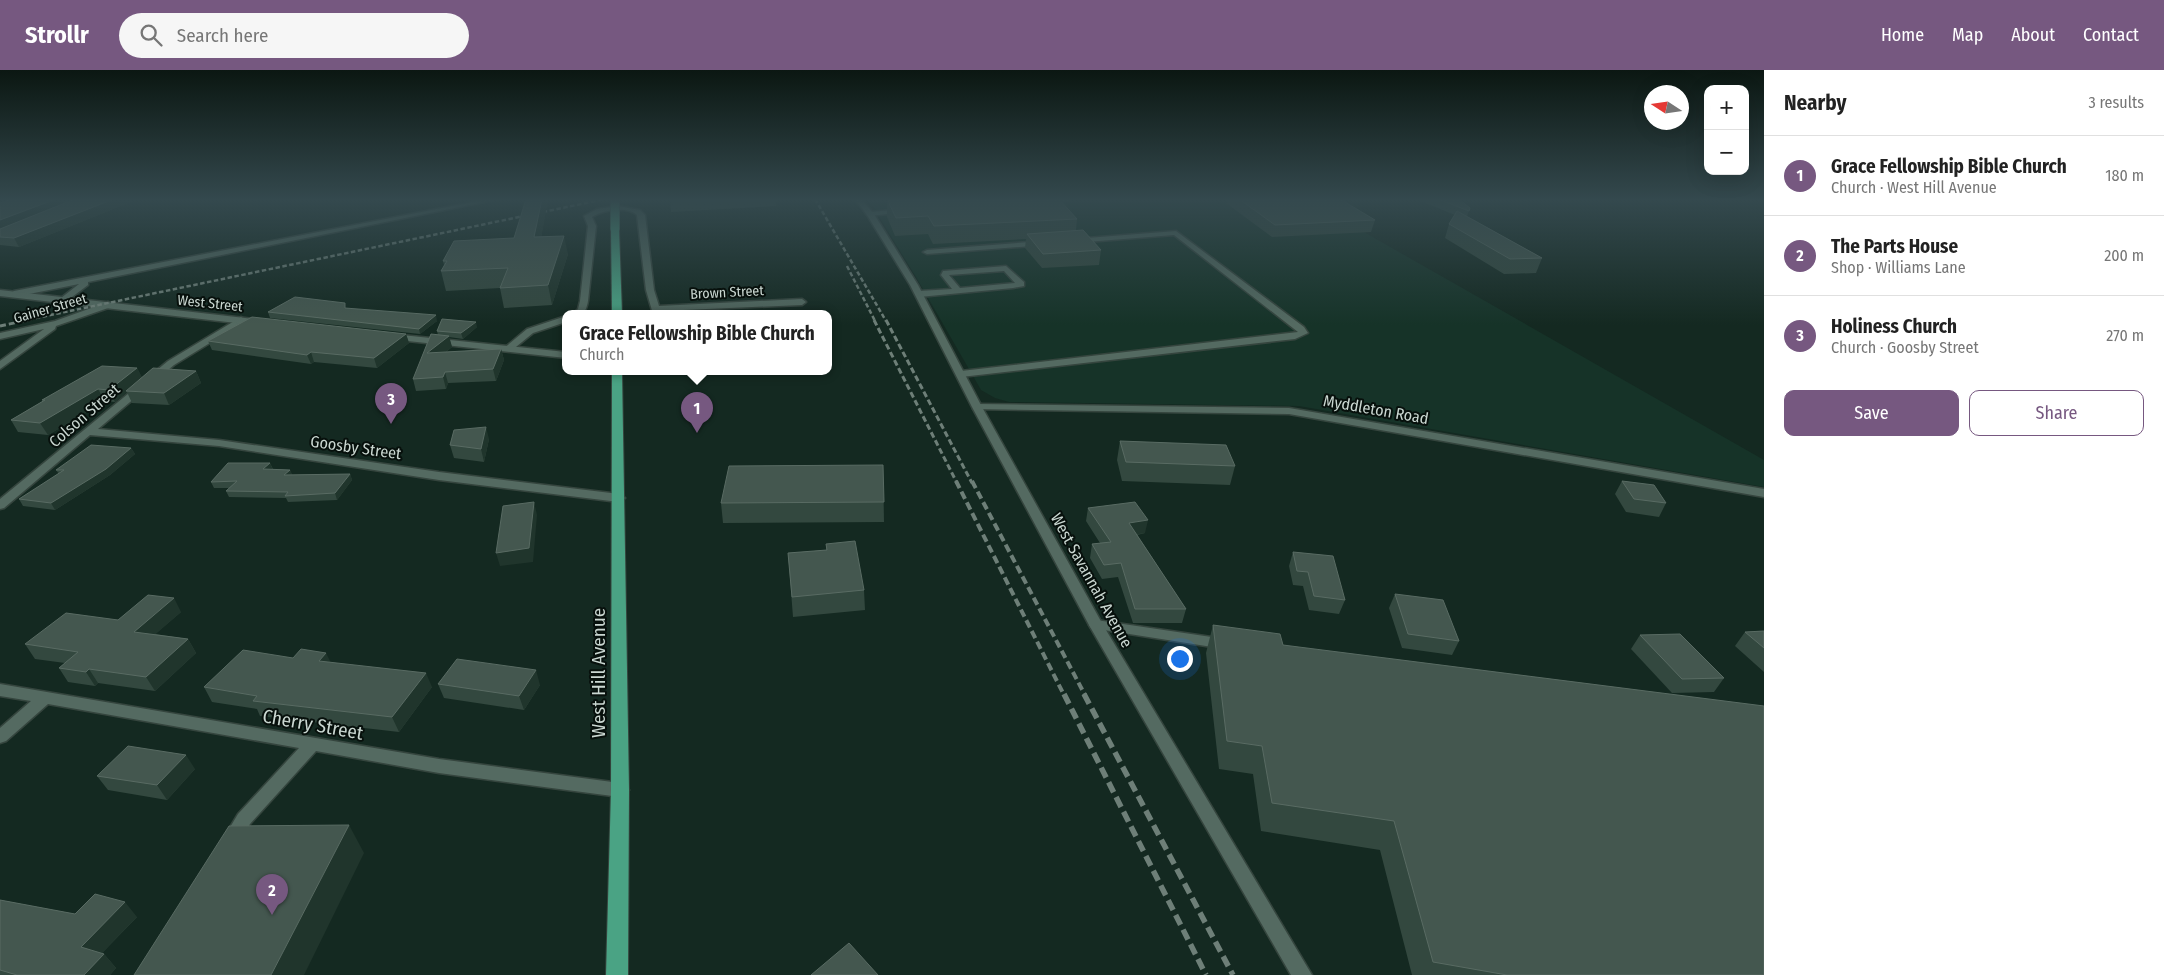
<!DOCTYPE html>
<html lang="en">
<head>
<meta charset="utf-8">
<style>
	:root { --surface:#fff; --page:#f6f6f6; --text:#222; --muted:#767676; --line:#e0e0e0; --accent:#765880 }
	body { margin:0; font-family:"Fira Sans Condensed",sans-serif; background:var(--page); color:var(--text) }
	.controls { position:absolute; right:15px; top:15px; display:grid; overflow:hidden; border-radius:10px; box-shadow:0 5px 20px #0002 }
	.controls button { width:45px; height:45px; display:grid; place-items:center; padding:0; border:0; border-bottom:1px solid var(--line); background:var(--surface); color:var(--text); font:25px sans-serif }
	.compass { position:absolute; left:1644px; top:15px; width:45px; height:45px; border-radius:50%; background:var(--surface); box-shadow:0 5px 20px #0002; rotate:282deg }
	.you { position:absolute; left:1179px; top:588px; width:18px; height:18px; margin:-12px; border:4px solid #fff; border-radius:50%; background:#1a73e8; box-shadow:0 0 0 8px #1a73e833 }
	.badge { display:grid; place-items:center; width:32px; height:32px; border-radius:50%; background:var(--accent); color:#fff; font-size:16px; font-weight:700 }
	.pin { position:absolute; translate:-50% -41px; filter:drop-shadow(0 1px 2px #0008) }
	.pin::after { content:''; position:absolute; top:26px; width:18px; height:15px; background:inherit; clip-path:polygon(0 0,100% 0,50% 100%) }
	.popup { position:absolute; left:562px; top:240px; width:270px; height:65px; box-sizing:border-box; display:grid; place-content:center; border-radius:10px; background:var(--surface); filter:drop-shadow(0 1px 4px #0005); font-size:16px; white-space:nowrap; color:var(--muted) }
	.popup b { font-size:19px; color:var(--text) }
	.popup::after { content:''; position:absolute; left:50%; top:100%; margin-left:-10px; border:10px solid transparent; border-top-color:var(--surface) }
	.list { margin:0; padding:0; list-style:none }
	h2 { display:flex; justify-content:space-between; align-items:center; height:65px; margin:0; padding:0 20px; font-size:21px }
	h2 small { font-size:16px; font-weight:400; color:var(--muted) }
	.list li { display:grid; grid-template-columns:32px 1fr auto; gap:15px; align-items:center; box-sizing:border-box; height:80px; padding:0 20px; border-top:1px solid var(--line) }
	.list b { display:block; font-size:19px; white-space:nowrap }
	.list p { margin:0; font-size:16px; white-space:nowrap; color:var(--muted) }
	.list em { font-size:16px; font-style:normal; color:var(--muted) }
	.actions { display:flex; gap:10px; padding:15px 20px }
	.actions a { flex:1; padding:11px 0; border:1px solid var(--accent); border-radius:10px; text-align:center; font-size:18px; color:var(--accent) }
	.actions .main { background:var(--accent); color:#fff }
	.icon { flex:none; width:28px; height:28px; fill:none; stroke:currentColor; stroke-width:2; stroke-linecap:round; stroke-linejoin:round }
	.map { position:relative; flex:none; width:1764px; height:905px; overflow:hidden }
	header { display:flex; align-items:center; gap:30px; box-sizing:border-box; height:70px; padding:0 25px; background:var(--accent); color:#fff }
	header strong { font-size:24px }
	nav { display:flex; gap:28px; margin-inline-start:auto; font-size:18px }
	.search { width:350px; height:45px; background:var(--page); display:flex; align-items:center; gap:12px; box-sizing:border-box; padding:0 18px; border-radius:28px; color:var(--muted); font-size:19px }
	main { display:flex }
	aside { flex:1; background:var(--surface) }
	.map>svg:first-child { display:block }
	.built { fill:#163328 }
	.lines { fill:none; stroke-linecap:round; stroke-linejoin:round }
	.service-casing { stroke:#35453e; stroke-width:3 }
	.minor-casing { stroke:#35453e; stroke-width:3 }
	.tertiary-casing { stroke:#35453e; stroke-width:3 }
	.trunk-casing { stroke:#35453e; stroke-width:2 }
	.service { fill:#546a61; fill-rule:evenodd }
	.minor { fill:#546a61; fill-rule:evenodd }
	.tertiary { fill:#546a61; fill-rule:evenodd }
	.trunk { fill:#4aa384; fill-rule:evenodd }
	.rail-far3 { stroke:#6e7f78; stroke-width:2.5; stroke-dasharray:4.5 2.5; stroke-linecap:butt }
	.rail-far2 { stroke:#6e7f78; stroke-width:3; stroke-dasharray:6 3; stroke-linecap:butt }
	.rail-far1 { stroke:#6e7f78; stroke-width:4; stroke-dasharray:8 4; stroke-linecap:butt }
	.rail { stroke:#6e7f78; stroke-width:5.5; stroke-dasharray:11 5.5; stroke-linecap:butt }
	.trunk-bridge-casing { stroke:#35453e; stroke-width:10; stroke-linecap:butt }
	.trunk-bridge { stroke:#4aa384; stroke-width:9 }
	.wall { fill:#33483f }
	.shaded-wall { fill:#20352c }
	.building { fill:#44574f; stroke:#596b63 }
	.labels { text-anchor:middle; stroke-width:4; stroke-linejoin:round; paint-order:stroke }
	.far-street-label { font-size:14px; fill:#cad7d1; stroke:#07100c }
	.street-label { font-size:16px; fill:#cad7d1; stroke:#07100c }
	.near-street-label { font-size:19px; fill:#cad7d1; stroke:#07100c }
</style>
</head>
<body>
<header>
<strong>Strollr</strong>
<div class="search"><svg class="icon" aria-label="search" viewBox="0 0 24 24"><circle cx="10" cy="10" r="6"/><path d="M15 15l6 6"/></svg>Search here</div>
<nav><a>Home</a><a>Map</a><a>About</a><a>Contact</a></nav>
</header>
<main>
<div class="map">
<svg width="1764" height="905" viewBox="0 0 1764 905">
	<rect width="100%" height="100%" fill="#142921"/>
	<path class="built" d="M865,129H1306L1764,390V417L1299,336L1009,332L995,328L981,320L916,207L873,137Z"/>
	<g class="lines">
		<defs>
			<g id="service">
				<path d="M1176,161L1304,257L1308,263L1295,269L961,307L956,304L961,301L1298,262L1174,165L1074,173L1070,171L1074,169Z"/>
				<path d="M1042,171L1046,173L1045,175L927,184L923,182L927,180Z"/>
				<path d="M1006,196L1024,212V216L1013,218L919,227L915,224L919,221L952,219L941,205L943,201ZM1004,201L1015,213L960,218L949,205Z"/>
			</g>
			<g id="minor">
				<path d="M488,129H499L88,212V215L64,233L61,232V228L79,214L14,227L10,224L14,221Z"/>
				<path d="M1040,129H1070L1067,131L1042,132L1039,130Z"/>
				<path d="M618,136L640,140L645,145L654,220L659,236L802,229L806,232L802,235L661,241V244H653L646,220L637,145C627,136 603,140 592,147L596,156L588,231C586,242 584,244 573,244L578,239L580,231L588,156L584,146L597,139Z"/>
				<path d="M902,139L904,140V142L870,146L866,144L870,142Z"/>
				<path d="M108,232L111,233V237L56,256L55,259L0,299V291L44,259L0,269V263L55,251Z"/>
				<path d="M566,246V252L533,263L511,281H505L503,279L527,259Z"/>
				<path d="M241,247L245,250L244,252L174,295L98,359L219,370L439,402L619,424L625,428L619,432L439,410L219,376L90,365L4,438L0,439V429L168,291Z"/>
				<path d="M977,334L1289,338L1764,419V427L1289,344L973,339V335Z"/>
				<path d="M1096,550L1225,569L1230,570L1232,574L1230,578L1225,579L1091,558L1089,555L1091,552Z"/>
				<path d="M0,614L439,689L620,713L626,715L629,720L626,725L620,727L439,703L316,681L250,754L238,774L232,777L226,774L223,769L238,744L299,678L48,634L6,671L0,673V658L31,631L0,626Z"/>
			</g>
			<g id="tertiary">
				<path d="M855,129H861L874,144L918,215L982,337L1103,555L1312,905H1291L1089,555L972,337L910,215L867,145Z"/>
				<path d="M0,220L262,250L266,253L262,256L0,226Z"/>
				<path d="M392,264L566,282V288L389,269V265Z"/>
			</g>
			<g id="trunk">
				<path d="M615,157L619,159L622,244H612L611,159Z"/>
				<path d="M612,302H622L629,720L628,905H606L611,720Z"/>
			</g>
		</defs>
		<use href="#service" class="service-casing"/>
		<use href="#minor" class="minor-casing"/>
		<use href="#tertiary" class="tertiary-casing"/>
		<use href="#trunk" class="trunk-casing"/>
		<use href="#service" class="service"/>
		<use href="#minor" class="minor"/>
		<use href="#tertiary" class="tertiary"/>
		<use href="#trunk" class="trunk"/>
		<g class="rail-far3">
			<path d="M815,129L886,251"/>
			<path d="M847,196L875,251"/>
			<path d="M22,251L605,129"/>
		</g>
		<g class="rail-far2">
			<path d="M874,250L957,413"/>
			<path d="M886,250L972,413"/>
			<path d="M0,256L28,250"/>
		</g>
		<g class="rail-far1">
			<path d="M956,411L1064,625"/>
			<path d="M972,411L1085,625"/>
		</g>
		<g class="rail">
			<path d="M1064,624L1206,905"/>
			<path d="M1084,624L1233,905"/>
		</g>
		<defs>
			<path id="trunk-bridge" d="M615,129V159"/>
		</defs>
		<use href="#trunk-bridge" class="trunk-bridge-casing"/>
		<use href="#trunk-bridge" class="trunk-bridge"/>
	</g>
	<g class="wall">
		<path d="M13,129H138L19,177L0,175V133Z"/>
		<path d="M526,129H548L541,167L568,184L552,235L504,238L500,218L446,221L441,201L444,195L443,191L514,168Z"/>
		<path d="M670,129H775L776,136L671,142Z"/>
		<path d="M887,129L1077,149L1076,160L1101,180L1099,195L1042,198L1025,178L1026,169L933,174L928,164L895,166L887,147Z"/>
		<path d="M1227,129H1340L1375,150L1371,162L1272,167L1226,133Z"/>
		<path d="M1416,129H1459L1470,138L1467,146L1542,188L1536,203L1504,204L1445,168L1449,154L1455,145Z"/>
		<path d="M347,238L437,251L420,264L270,248L268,242Z"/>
		<path d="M477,257L463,269L449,267L452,277L446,282L501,279L504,290L496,311L448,313L446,319L416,321L413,309L438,265L437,261Z"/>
		<path d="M406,264L409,273L377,298L314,292L311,294L212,280L208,271Z"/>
		<path d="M137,298L142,308L196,301L201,313L169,335L132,333L127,322L115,332L105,331L48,365L18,362L11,350L43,331L42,330Z"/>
		<path d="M489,369L484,392L454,388L450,375Z"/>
		<path d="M1120,371L1235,396L1230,415L1122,411L1117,390Z"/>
		<path d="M131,378L135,384L110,405L55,440L23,436L19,429L59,404L56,400Z"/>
		<path d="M270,393L273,399L290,400L292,405L350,404L352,410L337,430L288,432L286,428L229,427L226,421L229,418H214L211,412Z"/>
		<path d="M883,395L884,452L723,453L721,433Z"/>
		<path d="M1622,411L1666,433L1659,447L1626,442L1615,424Z"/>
		<path d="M1088,438L1145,463L1137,465L1186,539L1182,553H1133L1118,507L1102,509L1090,488L1092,474L1100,473L1086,451Z"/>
		<path d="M826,474L864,520L865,540L793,547L788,483L826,480Z"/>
		<path d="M1293,482L1345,530L1339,544L1309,540L1303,516L1293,515L1289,496Z"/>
		<path d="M1395,524L1459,571L1452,585L1402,578L1389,538Z"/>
		<path d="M181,542L155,564L188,569L196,583L155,621L98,613L95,616L68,612L59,598L65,593L35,589L25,574L118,550Z"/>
		<path d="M1213,555L1283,575L1764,905H1412L1380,780L1261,761L1253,704L1219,699L1206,583Z"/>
		<path d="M1764,561V602L1735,576L1745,562Z"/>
		<path d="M1640,565L1724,608L1714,622L1672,623L1631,579Z"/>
		<path d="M293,588L330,592L432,617L399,662L260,646L257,639L212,632L204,617Z"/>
		<path d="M438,614L540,615L524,640L444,628Z"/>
		<path d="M195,699L167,730L108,720L97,706Z"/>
		<path d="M0,830L75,844L137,847L102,883L104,884L116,898L110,905H0Z"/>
	</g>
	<g class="shaded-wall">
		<path d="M56,129H81L0,160V150Z"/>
		<path d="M114,129H138L19,177L14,168Z"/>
		<path d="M542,129H548L538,186L534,167Z"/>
		<path d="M564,166L568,184L552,235L548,215Z"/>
		<path d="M436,245L437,251L420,264L419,259Z"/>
		<path d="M476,252L477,257L463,269L461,263Z"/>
		<path d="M406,264L409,273L377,298L374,288Z"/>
		<path d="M449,266L452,277L431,294L427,283Z"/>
		<path d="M501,279L504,290L496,311L493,299Z"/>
		<path d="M311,282L314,292L311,294L307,285Z"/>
		<path d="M137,298L143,309L126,321L127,322L115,332L109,320Z"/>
		<path d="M196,301L201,313L169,335L164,323Z"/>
		<path d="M445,302L448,313L446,319L443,307Z"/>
		<path d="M98,319L105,331L48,365L40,353Z"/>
		<path d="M486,357L489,369L484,392L481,379Z"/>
		<path d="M131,378L135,384L110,405L55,440L51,433Z"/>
		<path d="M270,393L273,400L263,399Z"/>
		<path d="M290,400L293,406L284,405Z"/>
		<path d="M350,404L352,410L337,430L335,423Z"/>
		<path d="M534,432L537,445L533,492L500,496L496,483Z"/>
		<path d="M1148,450L1145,463L1127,466L1129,453Z"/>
		<path d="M174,528L181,542L142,576L134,562Z"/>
		<path d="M188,569L196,583L155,621L146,607Z"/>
		<path d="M326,583L333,597L319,591Z"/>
		<path d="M89,599L98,613L95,616L86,602Z"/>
		<path d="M536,600L540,615L524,640L519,626Z"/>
		<path d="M426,603L432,617L399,662L392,647Z"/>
		<path d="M186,685L195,699L167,730L157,715Z"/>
		<path d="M349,755L364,783L304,905H271Z"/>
		<path d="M125,832L137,847L94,891L81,877Z"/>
		<path d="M104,884L116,898L110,905H84Z"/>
	</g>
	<g class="building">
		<path d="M13,129H56L0,150V133Z"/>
		<path d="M75,129H114L14,168L0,167V159Z"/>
		<path d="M526,129H542L534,167L564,166L548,215L500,218L508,198L441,201L447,191H443L454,171L514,168Z"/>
		<path d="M887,129H1059L1077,149L934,156L928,146L896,148Z"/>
		<path d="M1239,129H1340L1375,150L1275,155Z"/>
		<path d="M1438,129H1459L1470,138L1469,141Z"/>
		<path d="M1457,141L1542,188L1510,189L1449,154Z"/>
		<path d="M1083,160L1101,180L1043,184L1027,164Z"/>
		<path d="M295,227L345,233V238L436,245L419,259L268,242Z"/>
		<path d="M252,247L406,264L374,288L311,282L307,285L208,271Z"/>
		<path d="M442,249L476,252L461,263L437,261Z"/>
		<path d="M431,264L449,266L427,283L501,279L493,299L445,302L443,307L413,309Z"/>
		<path d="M102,296L137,298L109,320L98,319L40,353L11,350L45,330H42Z"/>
		<path d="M153,298L196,301L164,323L126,321Z"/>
		<path d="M486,357L481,379L450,375L454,360Z"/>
		<path d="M1120,371L1226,375L1235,396L1126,392Z"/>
		<path d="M91,375L131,378L106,399L51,433L19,429L64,400H56Z"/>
		<path d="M228,393H270L263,399L290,400L284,405L350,404L335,423L285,426L288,422L226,421L237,411L211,412Z"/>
		<path d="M883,395L884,432L721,433L729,396Z"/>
		<path d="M1622,411L1654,415L1666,433L1634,429Z"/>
		<path d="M534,432L529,478L496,483L503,436Z"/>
		<path d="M1135,432L1148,450L1129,453L1186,539H1135L1121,493L1104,495L1092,474L1111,472L1088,438Z"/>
		<path d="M855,471L864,520L792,527L788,483L827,480L826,474Z"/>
		<path d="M1293,482L1333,486L1345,530L1314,526L1308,502L1297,501Z"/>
		<path d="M1395,524L1443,530L1459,571L1408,564Z"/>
		<path d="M148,525L174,528L134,562L188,569L146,607L89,599L86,602L59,598L78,582L25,574L66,543L118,550Z"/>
		<path d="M1213,555L1280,564L1283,575L1764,636V905H1507L1433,892L1394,751L1272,733L1262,676L1227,671Z"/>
		<path d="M1764,561V578L1745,562Z"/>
		<path d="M1680,564L1724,608L1682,609L1640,565Z"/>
		<path d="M301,579L326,583L319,591L426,603L392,647L253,631L257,626L204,617L243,580L293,588Z"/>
		<path d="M457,589L536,600L519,626L438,614Z"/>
		<path d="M128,676L186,685L157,715L97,706Z"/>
		<path d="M349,755L271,905H134L229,756Z"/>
		<path d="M95,824L125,832L81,877L104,884L84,905H17L0,900V830L75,844Z"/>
		<path d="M849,873L878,905H811Z"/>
	</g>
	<linearGradient id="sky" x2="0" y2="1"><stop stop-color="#0b1712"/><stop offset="0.51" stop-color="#34494e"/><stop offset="1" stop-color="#34494e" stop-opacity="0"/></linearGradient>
	<rect width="1764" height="255" fill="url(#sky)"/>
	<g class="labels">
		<g class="far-street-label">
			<text transform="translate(727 222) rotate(-3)" y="5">Brown Street</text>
			<text transform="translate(210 233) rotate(6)" y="5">West Street</text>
			<text transform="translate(50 238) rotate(-16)" y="5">Gainer Street</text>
		</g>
		<g class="street-label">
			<text transform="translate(1376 339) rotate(10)" y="6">Myddleton Road</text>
			<text transform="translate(84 345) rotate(-41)" y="6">Colson Street</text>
			<text transform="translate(356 377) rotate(8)" y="6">Goosby Street</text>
			<text transform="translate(1092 510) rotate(61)" y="6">West Savannah Avenue</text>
		</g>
		<g class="near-street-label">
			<text transform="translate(598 603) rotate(-90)" y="7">West Hill Avenue</text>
			<text transform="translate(313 654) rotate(10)" y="7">Cherry Street</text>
		</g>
	</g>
</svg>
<div class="controls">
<button>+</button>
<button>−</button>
</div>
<svg class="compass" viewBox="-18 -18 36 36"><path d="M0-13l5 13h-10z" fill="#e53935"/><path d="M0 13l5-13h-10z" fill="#767676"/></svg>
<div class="you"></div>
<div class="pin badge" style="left:697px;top:363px">1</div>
<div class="popup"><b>Grace Fellowship Bible Church</b>Church</div>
<div class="pin badge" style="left:272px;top:845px">2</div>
<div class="pin badge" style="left:391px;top:354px">3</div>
</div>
<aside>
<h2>Nearby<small>3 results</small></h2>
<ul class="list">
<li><span class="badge">1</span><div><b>Grace Fellowship Bible Church</b><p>Church · West Hill Avenue</p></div><em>180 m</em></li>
<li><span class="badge">2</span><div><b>The Parts House</b><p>Shop · Williams Lane</p></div><em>200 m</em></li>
<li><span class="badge">3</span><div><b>Holiness Church</b><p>Church · Goosby Street</p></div><em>270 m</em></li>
</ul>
<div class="actions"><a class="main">Save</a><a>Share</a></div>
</aside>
</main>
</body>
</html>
